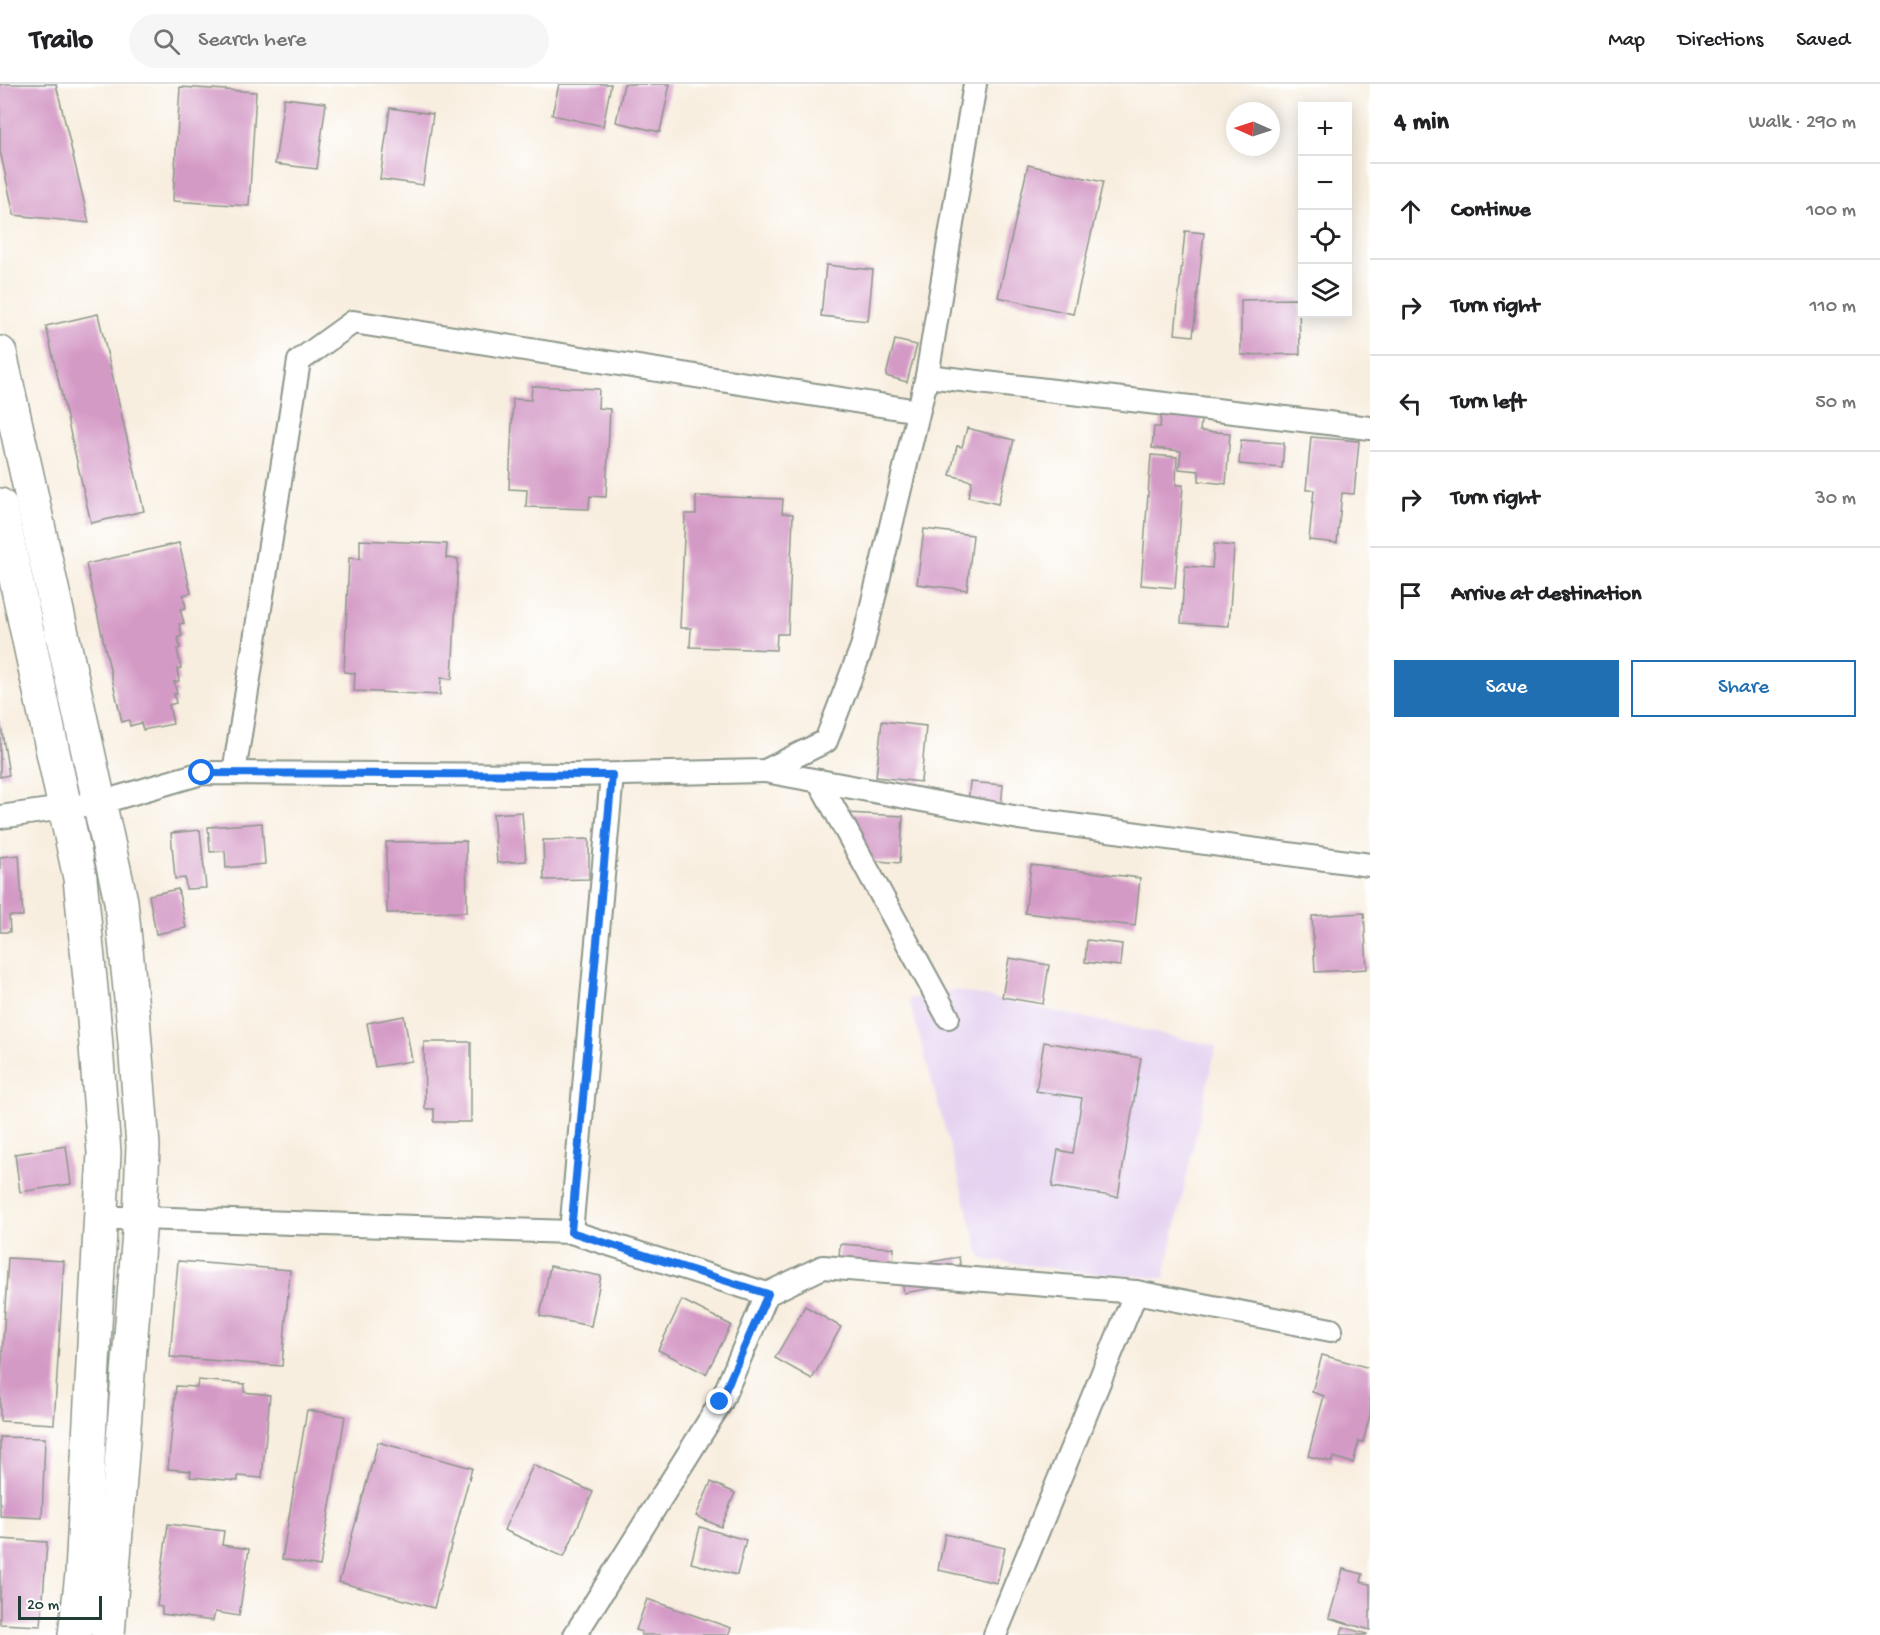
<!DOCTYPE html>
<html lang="en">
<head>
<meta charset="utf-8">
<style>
	:root { --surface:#fff; --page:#f6f6f6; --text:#202124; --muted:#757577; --line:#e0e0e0; --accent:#1f6fb2 }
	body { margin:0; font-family:"Gochi Hand",sans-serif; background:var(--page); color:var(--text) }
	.controls { position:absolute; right:18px; top:18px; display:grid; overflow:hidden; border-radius:0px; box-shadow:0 3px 15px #0003 }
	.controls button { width:54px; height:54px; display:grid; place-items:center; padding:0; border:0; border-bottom:2px solid var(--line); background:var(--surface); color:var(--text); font:30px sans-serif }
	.compass { position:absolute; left:1226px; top:18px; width:54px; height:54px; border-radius:50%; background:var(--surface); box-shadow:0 3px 15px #0003; rotate:273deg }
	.scale { position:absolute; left:18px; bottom:15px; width:84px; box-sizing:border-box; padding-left:6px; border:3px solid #1f3d34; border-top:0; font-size:16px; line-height:21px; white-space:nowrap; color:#1f3d34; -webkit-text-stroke:4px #fff; paint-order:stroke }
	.stop { position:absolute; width:18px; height:18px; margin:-14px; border:4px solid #1a73e8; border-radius:50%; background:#fff }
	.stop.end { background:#1a73e8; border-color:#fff; box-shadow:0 2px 6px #0008 }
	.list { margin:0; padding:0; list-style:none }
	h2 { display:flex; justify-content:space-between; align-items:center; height:78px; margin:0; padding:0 24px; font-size:26px }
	h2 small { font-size:20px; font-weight:400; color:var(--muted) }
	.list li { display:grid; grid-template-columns:39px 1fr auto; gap:18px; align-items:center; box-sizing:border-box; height:96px; padding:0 24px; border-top:2px solid var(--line) }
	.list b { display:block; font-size:22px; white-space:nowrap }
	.list em { font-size:20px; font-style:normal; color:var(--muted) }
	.actions { display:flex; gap:12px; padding:18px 24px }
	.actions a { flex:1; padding:14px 0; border:2px solid var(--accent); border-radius:0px; text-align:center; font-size:21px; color:var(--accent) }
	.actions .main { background:var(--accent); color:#fff }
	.icon { flex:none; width:33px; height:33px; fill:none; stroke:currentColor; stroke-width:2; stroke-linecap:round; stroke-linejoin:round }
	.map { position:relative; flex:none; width:1370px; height:1551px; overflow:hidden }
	header { display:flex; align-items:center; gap:36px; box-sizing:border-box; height:84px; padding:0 30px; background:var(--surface); border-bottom:2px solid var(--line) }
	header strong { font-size:28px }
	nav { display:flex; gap:33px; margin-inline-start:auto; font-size:21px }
	.search { width:420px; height:54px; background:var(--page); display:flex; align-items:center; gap:15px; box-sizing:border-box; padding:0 21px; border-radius:33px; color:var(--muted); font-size:22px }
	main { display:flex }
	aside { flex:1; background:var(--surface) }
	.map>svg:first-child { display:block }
	.built { fill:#e5d3f1 }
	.building { fill:#d49ac6 }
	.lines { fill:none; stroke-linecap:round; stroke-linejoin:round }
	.minor-casing { stroke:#8c968a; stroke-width:26 }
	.secondary-casing { stroke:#8c968a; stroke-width:36 }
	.minor { stroke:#fff; stroke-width:22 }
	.secondary { stroke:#fff; stroke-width:33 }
	.route { stroke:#1a73e8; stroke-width:8 }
</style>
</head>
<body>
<header>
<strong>Trailo</strong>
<div class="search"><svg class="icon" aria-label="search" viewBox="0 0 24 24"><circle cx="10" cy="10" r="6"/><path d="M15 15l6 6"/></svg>Search here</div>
<nav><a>Map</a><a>Directions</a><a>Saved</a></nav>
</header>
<main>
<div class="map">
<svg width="1370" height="1551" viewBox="0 0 1370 1551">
	<rect width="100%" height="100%" fill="#fff"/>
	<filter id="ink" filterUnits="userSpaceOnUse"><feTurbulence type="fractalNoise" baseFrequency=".0167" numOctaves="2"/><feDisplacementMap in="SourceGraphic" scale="12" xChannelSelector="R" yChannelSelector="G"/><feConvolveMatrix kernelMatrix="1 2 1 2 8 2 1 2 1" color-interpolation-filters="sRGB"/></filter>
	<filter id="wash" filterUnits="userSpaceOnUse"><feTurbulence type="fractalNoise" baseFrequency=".008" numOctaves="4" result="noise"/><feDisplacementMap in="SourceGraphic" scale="24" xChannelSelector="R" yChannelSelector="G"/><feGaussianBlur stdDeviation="1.35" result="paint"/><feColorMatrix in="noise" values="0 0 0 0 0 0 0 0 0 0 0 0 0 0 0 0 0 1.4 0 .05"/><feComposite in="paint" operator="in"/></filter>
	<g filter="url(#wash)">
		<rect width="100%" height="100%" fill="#f8eedf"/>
		<path class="built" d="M956,906L1216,962L1164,1194L1096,1190L981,1175L909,915Z"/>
		<g id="blocks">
			<g class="building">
				<path d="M0,0H56L89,139L14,131L0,67Z"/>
				<path d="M559,0H611L603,42L552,31Z"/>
				<path d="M624,0H670L660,48L616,38Z"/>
				<path d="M180,3L256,8L249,122L173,117Z"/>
				<path d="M284,14L326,19L317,85L275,80Z"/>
				<path d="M390,24L433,30L423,101L380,95Z"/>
				<path d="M1028,81L1103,98L1073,230L998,213Z"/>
				<path d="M1185,147L1204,149L1193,252L1175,250Z"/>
				<path d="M826,181L873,186L868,237L821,232Z"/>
				<path d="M1299,215L1300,270L1241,271V216Z"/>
				<path d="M98,230L144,427L91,439L46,242Z"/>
				<path d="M895,256L917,261L907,298L886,292Z"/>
				<path d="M532,302L599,305L598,324L610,325L606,413L590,412L589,425L526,423L527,406L509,405L513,315L531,316Z"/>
				<path d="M1162,323L1202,327L1200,347L1230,349L1226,400L1199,397V387L1179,385L1181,367L1152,364L1154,343H1160Z"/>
				<path d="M967,344L1014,356L998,420L968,413L972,397L950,391L957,362L962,363Z"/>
				<path d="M1311,353L1359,357L1354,410L1342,409L1337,459L1309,456L1314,406H1306Z"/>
				<path d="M1241,356L1284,359L1282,384L1239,380Z"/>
				<path d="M1151,371L1177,373L1176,401H1183L1175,504L1141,501Z"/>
				<path d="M696,412L783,415L782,429L793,430L788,550H777L776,566L690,563L691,544H680L685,430H696Z"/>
				<path d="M924,445L973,451L967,506L917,500Z"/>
				<path d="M360,456L447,460L446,474L458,475L452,595L441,594L440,611L354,607L355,589L344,588L349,474L360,475Z"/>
				<path d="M179,459L191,509L183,511L186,524L180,525L184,539L179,540L182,552L178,553L180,564L177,565L181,584L177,585L179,597L174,598L177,610H174L176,619L169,621L173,640L143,646L141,639L130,642L129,636L122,638L86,480Z"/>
				<path d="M1214,460L1234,462L1229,542L1181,539L1185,482L1212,484Z"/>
				<path d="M0,635L9,691L0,693Z"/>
				<path d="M882,637L926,642L921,698L876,693Z"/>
				<path d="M970,698L1003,701L1001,723L968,720Z"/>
				<path d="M522,728L526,777L497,779L493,730Z"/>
				<path d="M846,729L903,732L900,779L867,776Z"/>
				<path d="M262,739L265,780L226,784L225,767L210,768L208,743Z"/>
				<path d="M200,746L206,804L186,805L185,794L175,795L171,749Z"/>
				<path d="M589,755V795L544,796L543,756Z"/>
				<path d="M466,757L467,828L387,829L386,758Z"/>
				<path d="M19,771L23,832H9L10,848H0V773Z"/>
				<path d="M1031,781L1140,794L1135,842L1025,829Z"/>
				<path d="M178,805L186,844L156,850L149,811Z"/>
				<path d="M1364,829L1367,885L1315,888L1312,832Z"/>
				<path d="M1087,856L1122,860L1120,882L1085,878Z"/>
				<path d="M1009,874L1049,881L1043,920L1002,913Z"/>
				<path d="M404,932L412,977L375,983L367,939Z"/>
				<path d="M424,958H471V1038H434V1025H425Z"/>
				<path d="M1044,958L1141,974L1118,1113L1052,1103L1058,1066L1073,1069L1082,1014L1036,1007Z"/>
				<path d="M66,1062L71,1100L20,1108L15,1070Z"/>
				<path d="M840,1160L894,1164L892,1193L838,1189Z"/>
				<path d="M959,1173L963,1199L904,1209L900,1183Z"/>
				<path d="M8,1174L64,1177L54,1340L0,1337V1306Z"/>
				<path d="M178,1177L290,1186L282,1282L170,1273Z"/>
				<path d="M550,1182L601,1192L591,1242L540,1232Z"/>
				<path d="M682,1216L731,1241L706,1290L658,1266Z"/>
				<path d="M805,1222L841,1243L812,1295L775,1274Z"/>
				<path d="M1322,1271L1370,1284V1331L1363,1358L1359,1357L1353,1379L1333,1373L1332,1378L1308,1372L1324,1312L1312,1308Z"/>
				<path d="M198,1296L245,1300L244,1308L270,1311L262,1394L238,1392V1397L190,1393L191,1387L168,1385L176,1302L197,1303Z"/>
				<path d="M307,1326L345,1332L320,1482L282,1475Z"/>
				<path d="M0,1353L45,1354L42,1434L0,1432Z"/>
				<path d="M378,1358L472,1384L434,1524L339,1498Z"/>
				<path d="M533,1381L593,1408L564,1473L504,1446Z"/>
				<path d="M711,1398L735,1409L721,1443L696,1432Z"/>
				<path d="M168,1440L224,1447L222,1461L249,1465L239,1532L215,1528L213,1537L162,1530V1523L157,1522Z"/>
				<path d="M700,1443L746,1456L737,1491L691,1479Z"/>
				<path d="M945,1450L1005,1464L997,1499L938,1486Z"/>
				<path d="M0,1455L47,1458L41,1542L0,1540Z"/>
				<path d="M1343,1485L1363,1490L1361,1498L1370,1500V1546L1329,1534Z"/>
				<path d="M647,1515L731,1544L728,1551H641L642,1548L636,1546Z"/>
				<path d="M1343,1543L1367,1550L1366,1551H1341Z"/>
			</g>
		</g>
	</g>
	<g filter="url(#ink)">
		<use href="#blocks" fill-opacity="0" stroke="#8c968a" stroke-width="1.5"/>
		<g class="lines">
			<defs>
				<g id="minor">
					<path d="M927,292L1370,344"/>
					<path d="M765,687L1019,734L1370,781"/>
					<path d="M234,689L299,277L353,238L918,327"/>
					<path d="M819,697L948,933"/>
					<path d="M0,733L99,719L202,689L574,691L765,687L826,657L862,563L927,292L975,0"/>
					<path d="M100,1134H140L571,1148L612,691"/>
					<path d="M571,1148L767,1210"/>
					<path d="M575,1551L721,1318L767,1210L823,1183L1136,1208L1331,1246"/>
					<path d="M995,1551L1136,1208"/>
				</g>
				<g id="secondary">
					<path d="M0,269L121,817L133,934L143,1062L140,1134L108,1551"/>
					<path d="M0,421L80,794L94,936L104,1069L82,1490L75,1551"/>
				</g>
			</defs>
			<use href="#minor" class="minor-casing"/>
			<use href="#secondary" class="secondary-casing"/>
			<use href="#minor" class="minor"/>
			<use href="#secondary" class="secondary"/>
		</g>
	</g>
	<g class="lines" filter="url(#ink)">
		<path class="route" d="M202,689L612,691L571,1148L768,1210L720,1318"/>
	</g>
</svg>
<div class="controls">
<button>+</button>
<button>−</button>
<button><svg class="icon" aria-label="locate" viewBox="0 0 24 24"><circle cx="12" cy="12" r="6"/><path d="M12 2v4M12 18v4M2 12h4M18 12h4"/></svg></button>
<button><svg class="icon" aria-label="layers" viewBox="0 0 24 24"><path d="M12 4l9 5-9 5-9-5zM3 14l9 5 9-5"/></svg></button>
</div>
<svg class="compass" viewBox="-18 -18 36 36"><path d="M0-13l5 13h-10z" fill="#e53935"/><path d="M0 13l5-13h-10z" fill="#757577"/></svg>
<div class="scale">20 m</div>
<div class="stop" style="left:202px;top:689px"></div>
<div class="stop end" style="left:720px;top:1318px"></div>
</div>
<aside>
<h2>4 min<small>Walk · 290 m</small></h2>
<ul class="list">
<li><svg class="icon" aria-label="ahead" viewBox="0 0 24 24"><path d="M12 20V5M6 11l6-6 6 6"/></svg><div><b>Continue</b></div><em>100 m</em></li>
<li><svg class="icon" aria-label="right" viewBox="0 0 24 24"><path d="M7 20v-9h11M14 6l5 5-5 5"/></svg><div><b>Turn right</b></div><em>110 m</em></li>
<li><svg class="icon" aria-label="left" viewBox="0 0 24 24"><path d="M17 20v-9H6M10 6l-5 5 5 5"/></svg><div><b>Turn left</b></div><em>50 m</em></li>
<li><svg class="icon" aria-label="right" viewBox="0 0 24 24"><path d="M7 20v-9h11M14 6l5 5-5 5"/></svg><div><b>Turn right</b></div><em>30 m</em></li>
<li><svg class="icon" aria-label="arrive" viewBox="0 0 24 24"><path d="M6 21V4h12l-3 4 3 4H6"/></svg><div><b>Arrive at destination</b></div></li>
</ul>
<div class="actions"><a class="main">Save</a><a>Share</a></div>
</aside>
</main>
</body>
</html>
